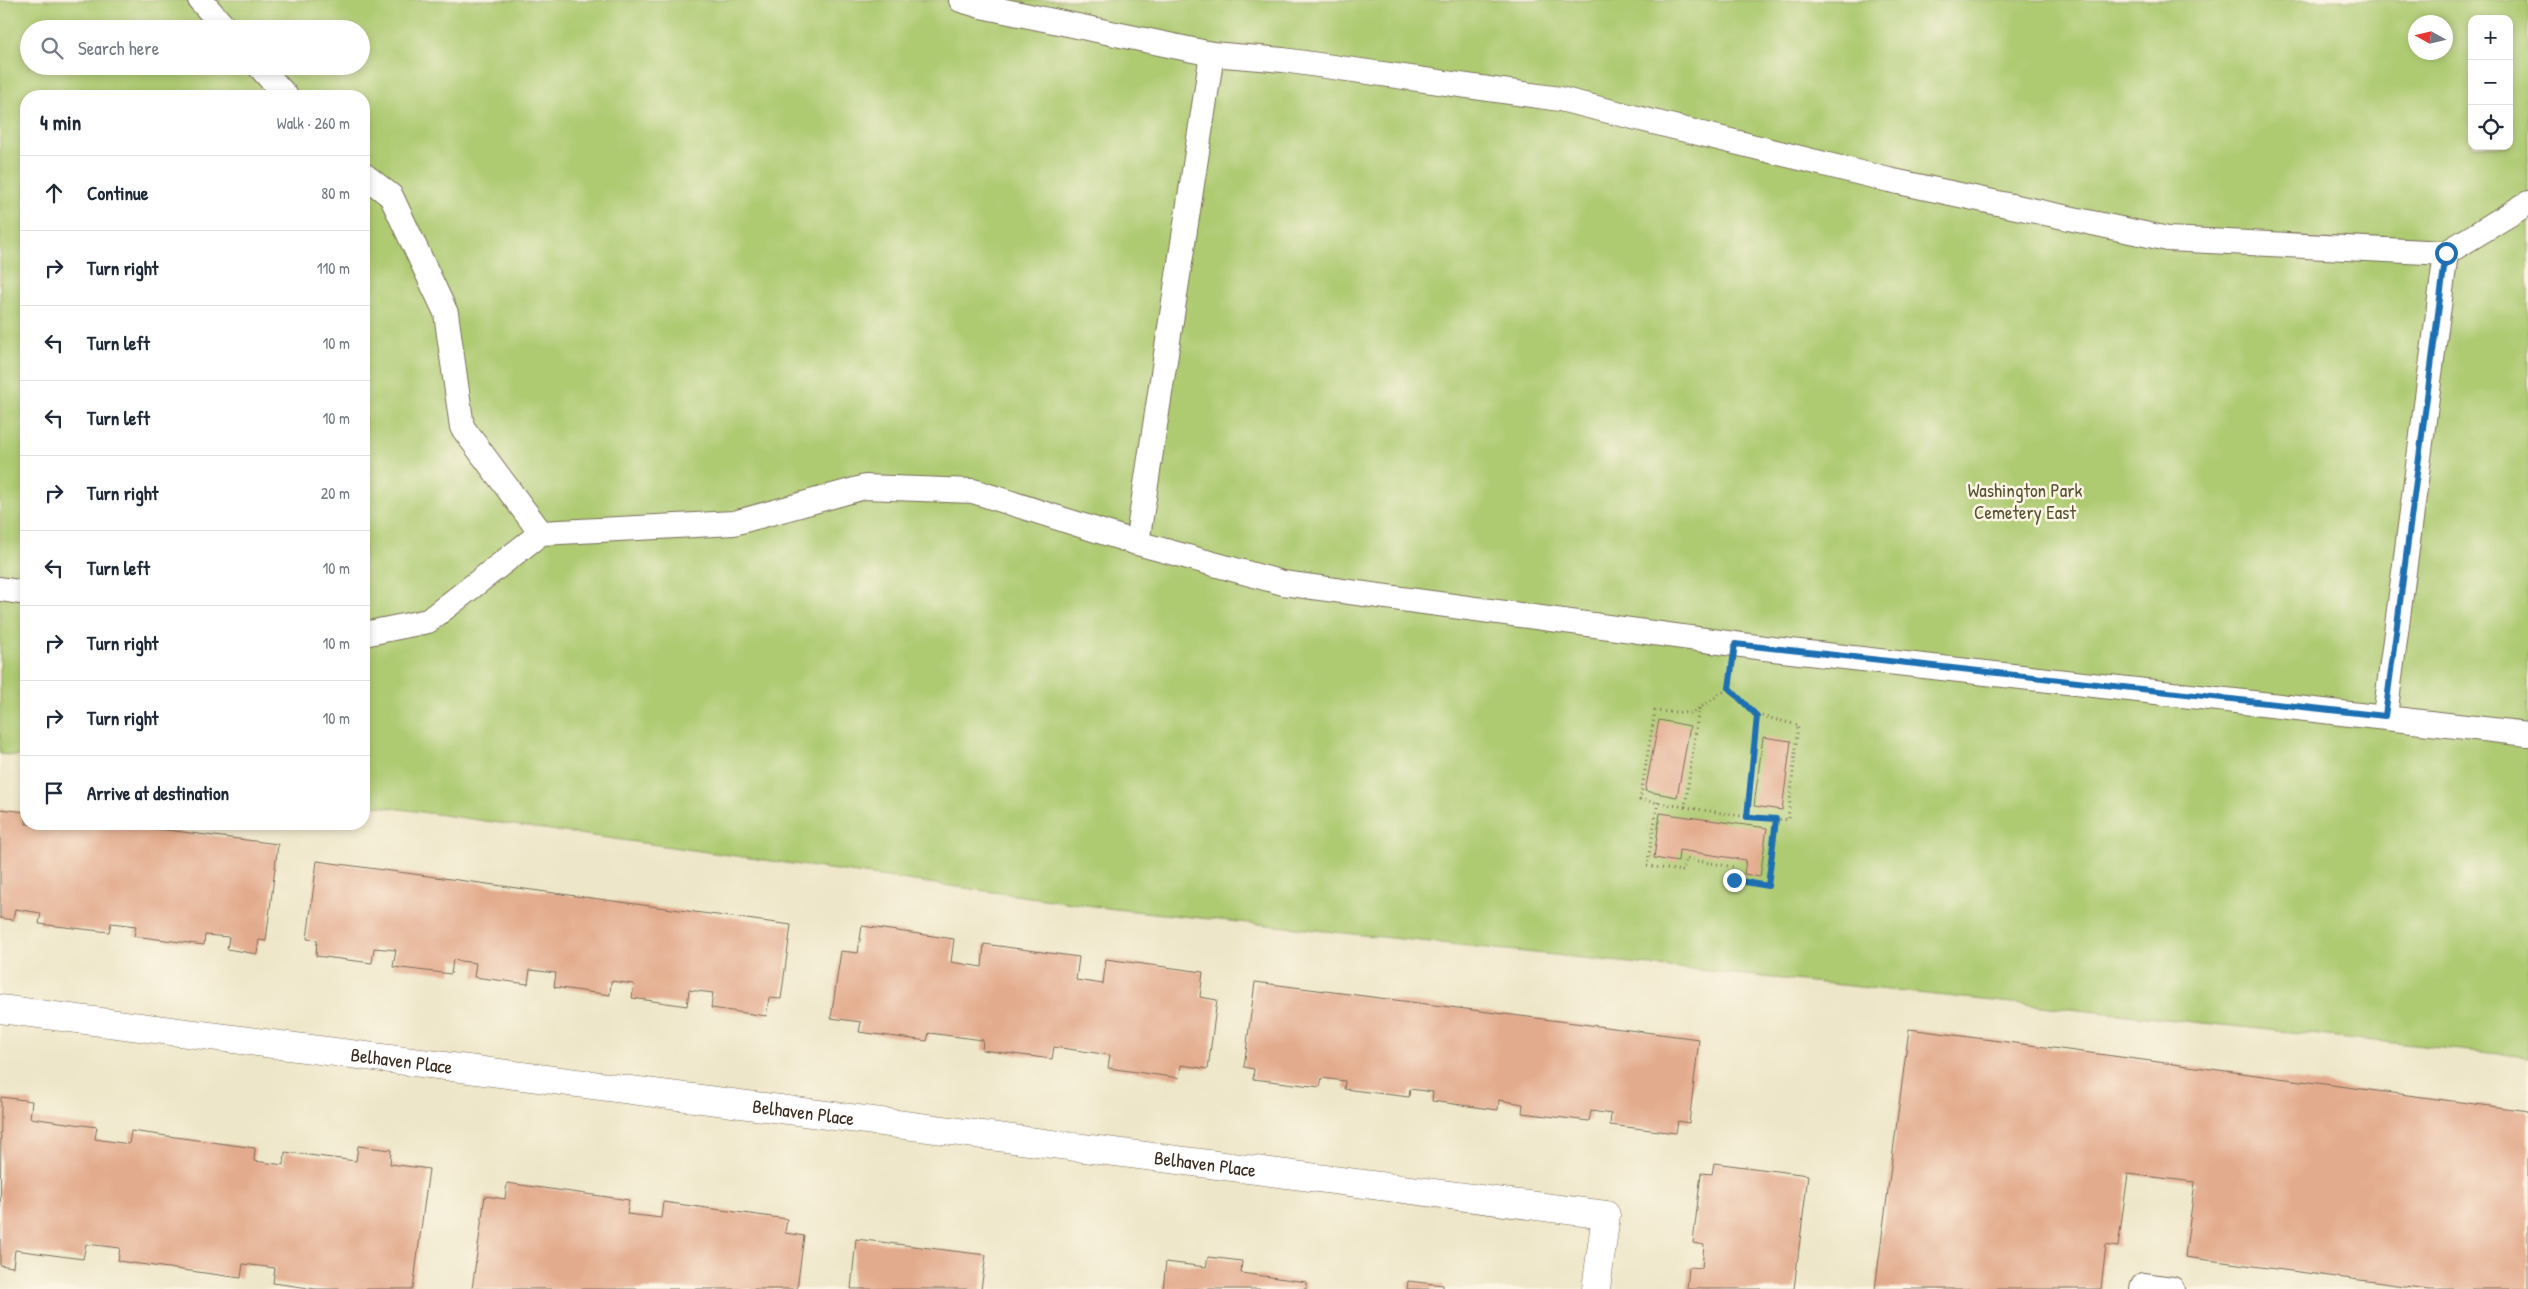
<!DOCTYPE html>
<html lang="en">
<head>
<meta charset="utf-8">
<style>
	:root { --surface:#fff; --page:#f6f6f7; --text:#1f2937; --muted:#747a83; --line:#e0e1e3 }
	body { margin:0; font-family:"Patrick Hand",sans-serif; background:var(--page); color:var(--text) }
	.controls { position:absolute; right:15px; top:15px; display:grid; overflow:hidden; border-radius:10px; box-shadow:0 2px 8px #0003 }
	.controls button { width:45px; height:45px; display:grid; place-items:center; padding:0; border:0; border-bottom:1px solid var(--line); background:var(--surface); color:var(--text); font:25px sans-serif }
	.compass { position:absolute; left:2408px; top:15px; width:45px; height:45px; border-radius:50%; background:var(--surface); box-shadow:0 2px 8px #0003; rotate:278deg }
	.stop { position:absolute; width:15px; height:15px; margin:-11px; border:4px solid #1f6fb2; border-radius:50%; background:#fff }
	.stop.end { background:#1f6fb2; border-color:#fff; box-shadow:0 1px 5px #0008 }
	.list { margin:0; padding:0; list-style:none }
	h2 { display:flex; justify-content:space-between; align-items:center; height:65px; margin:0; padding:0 20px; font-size:21px }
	h2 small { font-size:16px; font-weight:400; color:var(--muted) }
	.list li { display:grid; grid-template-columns:32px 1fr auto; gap:15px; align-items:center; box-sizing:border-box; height:75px; padding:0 20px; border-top:1px solid var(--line) }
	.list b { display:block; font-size:19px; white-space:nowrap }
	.list em { font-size:16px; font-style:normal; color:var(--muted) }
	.icon { flex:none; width:28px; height:28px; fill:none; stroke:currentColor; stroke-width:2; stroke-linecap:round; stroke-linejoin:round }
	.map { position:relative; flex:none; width:2528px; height:1289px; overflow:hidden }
	.search { position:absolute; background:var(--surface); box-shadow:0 2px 8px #0003; left:20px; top:20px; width:350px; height:55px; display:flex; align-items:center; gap:12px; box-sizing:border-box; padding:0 18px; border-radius:28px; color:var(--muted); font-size:19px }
	.panel { position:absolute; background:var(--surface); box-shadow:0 2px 8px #0003; left:20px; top:90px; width:350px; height:740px; border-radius:20px }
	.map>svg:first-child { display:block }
	.green { fill:#aecb72; stroke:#747a48; fill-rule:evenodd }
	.building { fill:#e3ab8d }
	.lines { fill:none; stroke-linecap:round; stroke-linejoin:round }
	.service-casing { stroke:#7a6c5a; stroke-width:26 }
	.minor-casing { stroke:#7a6c5a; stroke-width:29 }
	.path { stroke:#7a6c5a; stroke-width:3; stroke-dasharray:1 4; stroke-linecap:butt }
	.service { stroke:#fff; stroke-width:24 }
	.minor { stroke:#fff; stroke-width:28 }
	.route { stroke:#1f6fb2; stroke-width:6 }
	.labels { text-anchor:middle; stroke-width:5; stroke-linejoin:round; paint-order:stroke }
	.park-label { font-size:19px; fill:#585233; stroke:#fcf5e5 }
	.street-label { font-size:19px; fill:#3b2a1e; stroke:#fcf5e5 }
</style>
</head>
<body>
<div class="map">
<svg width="2528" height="1289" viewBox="0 0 2528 1289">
	<rect width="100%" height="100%" fill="#fcf5e5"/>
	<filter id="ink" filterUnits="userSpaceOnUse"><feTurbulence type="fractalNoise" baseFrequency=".02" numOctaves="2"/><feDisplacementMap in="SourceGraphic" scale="10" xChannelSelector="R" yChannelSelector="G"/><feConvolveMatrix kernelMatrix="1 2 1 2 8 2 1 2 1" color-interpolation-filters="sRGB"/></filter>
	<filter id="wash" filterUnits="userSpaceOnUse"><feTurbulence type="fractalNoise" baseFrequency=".0096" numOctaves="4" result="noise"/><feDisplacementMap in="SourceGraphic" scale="20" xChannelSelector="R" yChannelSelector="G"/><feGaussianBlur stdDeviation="1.12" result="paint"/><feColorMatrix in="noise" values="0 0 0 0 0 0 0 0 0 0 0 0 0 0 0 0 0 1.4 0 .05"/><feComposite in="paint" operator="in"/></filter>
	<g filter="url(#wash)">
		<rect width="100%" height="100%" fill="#eee6c8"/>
		<path class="green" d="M0,0H2528V1057L1115,909L364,804V96H26V757L0,754ZM2472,19H2509V146H2472ZM2416,22H2446V52H2416ZM29,29H361V66H29Z"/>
		<g id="blocks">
			<g class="building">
				<path d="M1659,720L1690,726L1677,797L1645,791Z"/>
				<path d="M1763,737L1791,741L1782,810L1754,806Z"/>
				<path d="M0,809L26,812V824H119L278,844L266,941L259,940L257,954L227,949L229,937L205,935L204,945L134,936L136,926L111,923L109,932L39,924L41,913L15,909L13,920L0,918Z"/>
				<path d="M1660,813L1767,828L1760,877L1744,874L1746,860L1679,850L1678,862L1654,858Z"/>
				<path d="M317,861L791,925L781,999L769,998L766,1016L711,1008L713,993L689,990L687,1006L632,998L634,984L611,981L610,995L554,987L556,973L530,970L528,984L474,977L476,963L453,960L451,974L393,967L396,950L374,948L372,963L316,956L317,940L307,939Z"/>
				<path d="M862,926L954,939L951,962L982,967L984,944L1079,957L1076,980L1103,984L1106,959L1203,972L1200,997L1217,1000L1208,1069L1181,1065L1179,1078L1108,1068L1110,1055L1054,1047L1052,1059L982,1050L983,1040L929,1033L927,1041L859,1032L861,1022L831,1018L841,951L858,953Z"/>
				<path d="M1255,982L1699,1039L1689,1123L1678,1121L1676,1133L1610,1125L1611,1114L1591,1111L1589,1121L1522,1113L1523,1104L1499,1100L1498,1110L1432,1101L1433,1092L1410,1089L1409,1097L1344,1089L1345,1081L1322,1078L1320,1087L1253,1079L1254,1069L1244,1067Z"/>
				<path d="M1909,1029L2528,1111V1289H2428L2185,1257L2195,1182L2128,1174L2118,1247L2106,1245L2101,1289H1875Z"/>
				<path d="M1,1097L32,1101L30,1118L97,1127L95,1139L129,1144L131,1131L255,1148L254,1161L284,1165L285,1152L356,1161L358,1146L391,1150L390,1164L429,1169L413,1289H316L273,1283L275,1268L243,1264L241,1278L118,1261L120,1248L86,1244L83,1259L15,1250L13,1267L0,1265Z"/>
				<path d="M1714,1163L1808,1175L1794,1289H1687L1689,1267L1702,1268L1704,1245L1693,1243L1701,1173L1712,1174Z"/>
				<path d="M507,1183L629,1200L627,1214L661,1218L663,1202L787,1219L785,1233L804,1236L797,1289H472L485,1196L505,1199Z"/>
				<path d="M856,1239L986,1255L981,1289H851Z"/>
				<path d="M1208,1257L1242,1261L1241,1273L1307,1282L1306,1289H1163L1166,1262L1206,1267Z"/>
				<path d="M1408,1281L1443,1285V1289H1407Z"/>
			</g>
		</g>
	</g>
	<g filter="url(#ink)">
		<use href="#blocks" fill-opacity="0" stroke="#7a6c5a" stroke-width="1"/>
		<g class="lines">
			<defs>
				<g id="service">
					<path d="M200,0L226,29"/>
					<path d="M961,0L981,6L1212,54L1283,60L1560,99L1889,180L2168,239L2446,253L2528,203"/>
					<path d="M259,66L286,96"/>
					<path d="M364,175L391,196L446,313L462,427L541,533"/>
					<path d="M1137,543L1212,54"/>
					<path d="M0,589L26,593"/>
					<path d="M364,634L428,621L541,533L734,523L865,487L973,491L1137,543L1283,583L1764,648L2528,734"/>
					<path d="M2385,716L2446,253"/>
					<path d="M2142,1289L2143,1285L2172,1289"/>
				</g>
				<g id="minor">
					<path id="s1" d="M0,1009L1606,1215L1596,1289"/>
				</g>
			</defs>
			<use href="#service" class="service-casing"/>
			<use href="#minor" class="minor-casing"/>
			<g class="path">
				<path d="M1731,677L1729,688L1757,715L1798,725L1788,820L1747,817L1757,715"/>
				<path d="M1699,708L1685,807L1640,800L1655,711L1692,713L1729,688"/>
				<path d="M1658,802L1647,866L1683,871L1686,859L1734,867V880L1768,886L1776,819"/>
				<path d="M1685,807L1747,817"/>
			</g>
			<use href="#service" class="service"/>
			<use href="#minor" class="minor"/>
		</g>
	</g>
	<g class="lines" filter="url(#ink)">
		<path class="route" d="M1734,880L1768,886L1776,819L1747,817L1757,716L1729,688L1735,644L2385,716L2446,253"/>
	</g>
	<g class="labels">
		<g class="park-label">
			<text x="2025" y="497">Washington Park<tspan x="2025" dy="22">Cemetery East</tspan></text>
		</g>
		<g class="street-label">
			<text dy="7" stroke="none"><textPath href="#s1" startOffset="405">Belhaven Place</textPath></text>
			<text dy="7" stroke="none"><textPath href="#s1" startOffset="810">Belhaven Place</textPath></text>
			<text dy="7" stroke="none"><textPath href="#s1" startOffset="1215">Belhaven Place</textPath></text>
		</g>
	</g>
</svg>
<div class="controls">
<button>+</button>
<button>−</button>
<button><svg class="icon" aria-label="locate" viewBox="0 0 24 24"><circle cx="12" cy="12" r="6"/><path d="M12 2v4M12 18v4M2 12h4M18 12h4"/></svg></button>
</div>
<svg class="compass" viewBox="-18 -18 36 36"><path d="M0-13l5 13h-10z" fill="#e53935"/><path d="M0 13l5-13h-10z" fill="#747a83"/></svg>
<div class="stop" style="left:2446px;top:253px"></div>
<div class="stop end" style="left:1734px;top:880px"></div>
<div class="search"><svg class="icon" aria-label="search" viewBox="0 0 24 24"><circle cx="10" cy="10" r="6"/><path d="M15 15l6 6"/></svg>Search here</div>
<section class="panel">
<h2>4 min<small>Walk · 260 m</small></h2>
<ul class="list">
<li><svg class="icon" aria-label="ahead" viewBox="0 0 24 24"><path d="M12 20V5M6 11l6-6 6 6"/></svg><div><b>Continue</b></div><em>80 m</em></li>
<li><svg class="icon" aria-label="right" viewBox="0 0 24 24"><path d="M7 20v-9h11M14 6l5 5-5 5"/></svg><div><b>Turn right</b></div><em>110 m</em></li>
<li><svg class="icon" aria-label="left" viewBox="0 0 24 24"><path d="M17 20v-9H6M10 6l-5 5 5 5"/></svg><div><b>Turn left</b></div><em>10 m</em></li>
<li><svg class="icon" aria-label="left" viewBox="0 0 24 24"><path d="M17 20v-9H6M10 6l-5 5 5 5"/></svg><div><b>Turn left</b></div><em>10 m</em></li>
<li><svg class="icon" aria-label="right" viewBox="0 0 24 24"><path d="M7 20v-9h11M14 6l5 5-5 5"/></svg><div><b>Turn right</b></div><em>20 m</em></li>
<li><svg class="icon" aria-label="left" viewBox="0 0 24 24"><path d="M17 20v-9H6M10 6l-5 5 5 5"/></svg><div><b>Turn left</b></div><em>10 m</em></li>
<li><svg class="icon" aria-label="right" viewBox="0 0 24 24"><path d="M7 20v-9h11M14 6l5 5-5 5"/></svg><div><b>Turn right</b></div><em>10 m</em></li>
<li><svg class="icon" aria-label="right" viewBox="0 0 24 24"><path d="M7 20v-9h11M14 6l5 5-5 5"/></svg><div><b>Turn right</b></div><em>10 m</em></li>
<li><svg class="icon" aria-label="arrive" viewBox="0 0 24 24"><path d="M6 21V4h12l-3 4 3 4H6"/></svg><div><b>Arrive at destination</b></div></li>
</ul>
</section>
</div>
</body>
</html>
